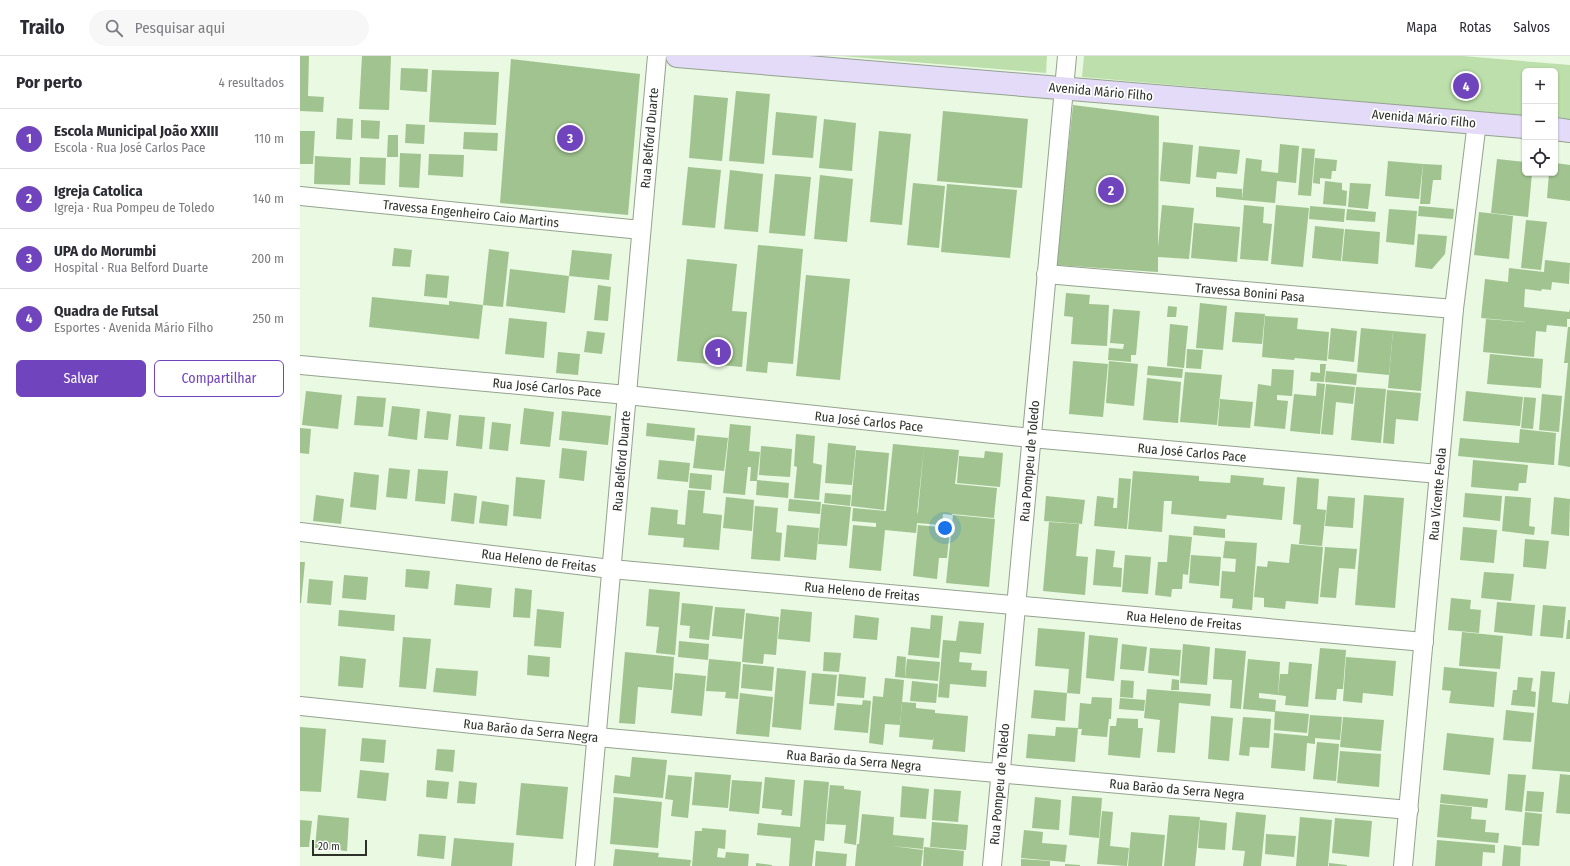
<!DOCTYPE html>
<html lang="pt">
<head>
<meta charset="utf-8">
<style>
	:root { --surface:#fff; --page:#f7f7f7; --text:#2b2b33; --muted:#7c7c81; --line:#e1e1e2; --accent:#7044bc }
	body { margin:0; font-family:"Fira Sans Condensed",sans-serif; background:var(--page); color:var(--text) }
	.controls { position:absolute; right:12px; top:12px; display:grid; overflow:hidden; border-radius:6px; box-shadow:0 1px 3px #0004 }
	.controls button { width:36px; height:36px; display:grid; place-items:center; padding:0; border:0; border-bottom:1px solid var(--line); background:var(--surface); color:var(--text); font:20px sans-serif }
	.scale { position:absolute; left:12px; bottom:10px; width:55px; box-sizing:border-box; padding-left:4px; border:2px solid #2c3229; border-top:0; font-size:11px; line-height:14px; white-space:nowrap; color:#2c3229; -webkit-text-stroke:3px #fff; paint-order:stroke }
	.you { position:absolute; left:645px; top:472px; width:14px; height:14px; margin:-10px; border:3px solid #fff; border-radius:50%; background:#1a73e8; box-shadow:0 0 0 6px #1a73e833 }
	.badge { display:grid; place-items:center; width:26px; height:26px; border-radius:50%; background:var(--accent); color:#fff; font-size:13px; font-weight:700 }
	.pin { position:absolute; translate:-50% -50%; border:2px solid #fff; box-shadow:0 1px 4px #0006 }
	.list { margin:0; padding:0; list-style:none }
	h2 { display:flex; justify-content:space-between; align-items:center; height:52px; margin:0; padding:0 16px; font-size:17px }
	h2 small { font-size:13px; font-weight:400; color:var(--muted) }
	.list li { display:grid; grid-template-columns:26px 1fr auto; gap:12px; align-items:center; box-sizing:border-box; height:60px; padding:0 16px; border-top:1px solid var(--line) }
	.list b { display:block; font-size:15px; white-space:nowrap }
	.list p { margin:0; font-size:13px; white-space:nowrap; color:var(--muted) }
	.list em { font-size:13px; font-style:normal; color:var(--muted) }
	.actions { display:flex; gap:8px; padding:12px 16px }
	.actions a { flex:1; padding:9px 0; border:1px solid var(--accent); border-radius:6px; text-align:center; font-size:14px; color:var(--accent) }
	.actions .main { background:var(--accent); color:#fff }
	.icon { flex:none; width:22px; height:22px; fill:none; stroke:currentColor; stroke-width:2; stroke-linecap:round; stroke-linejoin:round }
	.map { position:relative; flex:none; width:1270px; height:810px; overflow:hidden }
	header { display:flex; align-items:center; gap:24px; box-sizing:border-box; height:56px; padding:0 20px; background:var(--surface); border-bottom:1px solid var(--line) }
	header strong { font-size:19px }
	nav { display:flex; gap:22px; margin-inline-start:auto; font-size:14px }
	.search { width:280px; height:36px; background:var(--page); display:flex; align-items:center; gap:10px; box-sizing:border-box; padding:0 14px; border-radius:22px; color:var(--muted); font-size:15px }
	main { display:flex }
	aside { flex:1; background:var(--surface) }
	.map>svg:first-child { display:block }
	.green { fill:#bcdfab }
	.building { fill:#a0c38f }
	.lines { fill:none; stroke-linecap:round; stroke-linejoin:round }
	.street-casing { stroke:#94a28e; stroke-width:20 }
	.secondary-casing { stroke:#94a28e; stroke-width:24 }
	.street { stroke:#fff; stroke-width:18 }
	.secondary { stroke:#e3dbf7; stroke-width:22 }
	.labels { text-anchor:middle; stroke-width:3.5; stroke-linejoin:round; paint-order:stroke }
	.street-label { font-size:13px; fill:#2c3229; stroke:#fff }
</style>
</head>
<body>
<header>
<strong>Trailo</strong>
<div class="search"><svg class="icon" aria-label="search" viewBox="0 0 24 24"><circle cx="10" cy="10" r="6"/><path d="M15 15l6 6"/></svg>Pesquisar aqui</div>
<nav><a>Mapa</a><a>Rotas</a><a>Salvos</a></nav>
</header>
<main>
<aside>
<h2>Por perto<small>4 resultados</small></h2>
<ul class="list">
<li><span class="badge">1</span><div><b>Escola Municipal João XXIII</b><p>Escola · Rua José Carlos Pace</p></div><em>110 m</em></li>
<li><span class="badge">2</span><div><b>Igreja Catolica</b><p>Igreja · Rua Pompeu de Toledo</p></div><em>140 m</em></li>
<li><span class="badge">3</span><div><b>UPA do Morumbi</b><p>Hospital · Rua Belford Duarte</p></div><em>200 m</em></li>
<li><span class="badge">4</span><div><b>Quadra de Futsal</b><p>Esportes · Avenida Mário Filho</p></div><em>250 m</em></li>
</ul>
<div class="actions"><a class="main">Salvar</a><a>Compartilhar</a></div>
</aside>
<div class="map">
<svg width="1270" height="810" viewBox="0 0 1270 810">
	<rect width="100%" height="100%" fill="#e9f9e2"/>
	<g class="green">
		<path d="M541,0H747L746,17Z"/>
		<path d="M784,0H1163L1270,9V64L1255,62V15H1225V60L782,21Z"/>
	</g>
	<g class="building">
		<path d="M0,0H9L8,40L24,41L23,56L0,55Z"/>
		<path d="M62,0H91L89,54L59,53Z"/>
		<path d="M211,3L340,18L328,159L200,147Z"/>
		<path d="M101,12L128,13L127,36L100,34Z"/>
		<path d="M132,14L199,16L196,69L129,66Z"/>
		<path d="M436,35L470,38L464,108L429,105Z"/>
		<path d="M394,39L428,42L422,105L389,102Z"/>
		<path d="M773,49L859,60L858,191L862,149L894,152L889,203L858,201V216L756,209Z"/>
		<path d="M643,55L728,63L722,132L637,125Z"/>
		<path d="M476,56L517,60L513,102L472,99Z"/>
		<path d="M37,62L53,63L52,84L36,83Z"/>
		<path d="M524,63L556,67L552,115L519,112Z"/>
		<path d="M61,64L80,65L79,83L61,82Z"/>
		<path d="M106,68L125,69L124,88L105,87Z"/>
		<path d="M0,75H15L13,108H0Z"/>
		<path d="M579,75L611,78L602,169L570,166Z"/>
		<path d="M164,76L198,77L197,95L163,93Z"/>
		<path d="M88,79H98V101H87Z"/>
		<path d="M863,86L893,89L890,128L860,125Z"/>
		<path d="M980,88L999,90L996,127L977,125L975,147L942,144L946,102L962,104L961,115L978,117Z"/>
		<path d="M899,90L940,94L937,118L917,116L916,123L896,121Z"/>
		<path d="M1002,92L1015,93L1011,140L998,139Z"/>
		<path d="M100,97L121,98L119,132L99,131Z"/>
		<path d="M129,98L164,99L163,121L128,119Z"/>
		<path d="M15,100L51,102L50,129L14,128Z"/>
		<path d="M60,101L86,102L85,129L59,128Z"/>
		<path d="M1015,102L1037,104L1036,115H1032L1031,123L1020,122V128L1013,127Z"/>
		<path d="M1197,103L1225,106V117H1232L1228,161L1191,157Z"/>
		<path d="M1088,105L1123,108L1119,143L1085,140Z"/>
		<path d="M1255,107L1270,109V145L1247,142L1249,117H1255Z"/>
		<path d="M1123,108L1142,109L1141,124H1133L1130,148H1120Z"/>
		<path d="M388,111L421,114L415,172L382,169Z"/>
		<path d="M430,114L463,118L458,176L424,173Z"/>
		<path d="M475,118L511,121L505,180L469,177Z"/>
		<path d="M520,119L553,123L547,186L514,183Z"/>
		<path d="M1025,125L1042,127V134L1047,135L1046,150L1023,148Z"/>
		<path d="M613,127L645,130L639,192L607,189Z"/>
		<path d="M1050,127L1071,128L1068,153L1048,151Z"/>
		<path d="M647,128L717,134L710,202L641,196Z"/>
		<path d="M916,131L942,133V144L916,141Z"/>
		<path d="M944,149L964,151L963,167L972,168L968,205L940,203Z"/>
		<path d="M976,149L1009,152L1003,211L971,208Z"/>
		<path d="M1010,150L1045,153L1044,166L1009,163Z"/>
		<path d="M1119,150L1154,153L1153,163L1118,160Z"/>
		<path d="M1047,153L1076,156L1075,166L1046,164Z"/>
		<path d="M1089,153L1117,155L1114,189L1086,186Z"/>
		<path d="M1179,156L1213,160L1209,203L1174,199Z"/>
		<path d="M1226,164L1247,166L1241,214L1221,212Z"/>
		<path d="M894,167L940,171L937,206L891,202Z"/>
		<path d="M1015,170L1044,173L1041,205L1012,202Z"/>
		<path d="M1045,173L1080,176L1078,208L1042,205Z"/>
		<path d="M1118,178L1147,180L1145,198L1132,213L1115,211Z"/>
		<path d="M458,189L503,193L493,308L468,306L467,317L446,315Z"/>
		<path d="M94,192L112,194L110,211L92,210Z"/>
		<path d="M189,193L209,196L203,251L183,249Z"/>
		<path d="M272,194L312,198L309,224L269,220Z"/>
		<path d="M387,203L437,208L432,255L447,256L442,311L377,305Z"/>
		<path d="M1245,204L1270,207L1269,228L1252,226L1251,234L1242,233L1241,235L1225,233L1224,251L1269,256L1270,253V263H1267V271L1247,269L1246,276L1236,275L1234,301L1183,296L1186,263L1236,267L1181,262L1185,223L1208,226L1209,212L1244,216Z"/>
		<path d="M210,213L269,220L265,257L206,250Z"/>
		<path d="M126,218L149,220L147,242L124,240Z"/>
		<path d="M506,219L550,223L540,324L496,320Z"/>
		<path d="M298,229L311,231L308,265L294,264Z"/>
		<path d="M766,237L790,239L789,248L809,249L807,290L771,288L773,261L764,260Z"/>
		<path d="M72,241L149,249V245L183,249L179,283L69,271Z"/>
		<path d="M900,247L927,250L923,294L896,292Z"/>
		<path d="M868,250L877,251L876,261H867Z"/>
		<path d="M813,253L840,255L836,299H831V306L808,304L809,292L823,293L824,288L810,287Z"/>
		<path d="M935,256L965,258L962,288L932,286Z"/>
		<path d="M965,260L998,262L997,273L1029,276L1027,305L995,302L994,304L962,301Z"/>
		<path d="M209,262L247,266L244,302L205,298Z"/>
		<path d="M870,268L888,270L884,312L867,310Z"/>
		<path d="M1268,271H1270V411L1258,409L1268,307H1264Z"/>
		<path d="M1031,272L1057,275L1054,306L1028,303Z"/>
		<path d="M1061,272L1093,275L1089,319L1057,316Z"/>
		<path d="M287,275L305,277L302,298L284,296Z"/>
		<path d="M1093,275L1126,278L1121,335L1088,332Z"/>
		<path d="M887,293L903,294L901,313L886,312Z"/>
		<path d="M258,296L280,298L278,319L256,317Z"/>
		<path d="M1190,298L1243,303L1241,332L1187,328Z"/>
		<path d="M773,305L808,308L803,361L769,358Z"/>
		<path d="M809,305L838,308L834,350L806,347Z"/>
		<path d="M1020,308H1026L1024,326L1010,325L1011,316L1020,317Z"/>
		<path d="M848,310L883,313L882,322L847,319Z"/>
		<path d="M972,313L994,314L992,340L977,339V344L988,345L985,373L954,370L958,328L971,330Z"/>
		<path d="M1026,315L1057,318L1056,329L1025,326Z"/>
		<path d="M885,316L922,319L917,369L880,366Z"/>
		<path d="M847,322L881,326L878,367L843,364Z"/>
		<path d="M1017,327L1025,328L1020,378L990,375L994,338L1016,340Z"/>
		<path d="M1026,328L1055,331L1053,348L1036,346L1033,379L1021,378Z"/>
		<path d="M1056,331L1086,333L1081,387L1051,384Z"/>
		<path d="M1087,334L1121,337L1118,365L1096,363L1094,388L1083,387Z"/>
		<path d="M6,335L42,339L38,373L2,369Z"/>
		<path d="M1166,335L1223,341L1220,370L1163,365Z"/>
		<path d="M1242,338L1262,340L1259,376L1239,374Z"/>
		<path d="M57,340L86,342L83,371L54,369Z"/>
		<path d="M1224,341L1236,342L1233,373L1221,372Z"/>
		<path d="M920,343L953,346L950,372L918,370Z"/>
		<path d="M92,350L120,353L117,384L88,380Z"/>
		<path d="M224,352L254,356L250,391L220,388Z"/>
		<path d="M127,355L151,358L148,384L124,382Z"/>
		<path d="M262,355L311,360L308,389L259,384Z"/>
		<path d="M159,359L185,361L182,393L156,390Z"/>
		<path d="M192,366L211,368L208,395L189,393Z"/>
		<path d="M347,367L395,372L394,385L346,380Z"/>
		<path d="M430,368L451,370L449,395L460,396L457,424L489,427L488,442L456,439L457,425H450L451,411H448L445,439L423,437Z"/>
		<path d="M0,372L11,373L9,398L0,397Z"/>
		<path d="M1220,373L1256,377L1254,409L1158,400L1160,382L1219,387Z"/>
		<path d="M496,378L515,380L513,407L522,409L519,444L494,442L497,411L494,410Z"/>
		<path d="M397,379L428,382L424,415L393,412Z"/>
		<path d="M528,387L556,390L552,429L525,427Z"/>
		<path d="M593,388L624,391L617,458L618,456L624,391L659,394L655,428L697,432L694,462L652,458V459L643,458L642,469L617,467L616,477L585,474L581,515L549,512L553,469L576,471V467L552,465L553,452L586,455Z"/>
		<path d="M461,390L492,393L490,421L459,419Z"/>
		<path d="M262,392L287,395L284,425L259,422Z"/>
		<path d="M556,394L589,397L584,454L551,450Z"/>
		<path d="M685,395L703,397L700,431L657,427L659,400L684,402Z"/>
		<path d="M359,404L390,407L388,426L357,423Z"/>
		<path d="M1173,404L1228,409L1226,427H1219L1218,435L1171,431Z"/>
		<path d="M89,412L110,414L107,443L86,441Z"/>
		<path d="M118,413L148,415L145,448L115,445Z"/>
		<path d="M833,415L899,420V425L930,427L931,419L964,422L963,429L985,431L982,464L927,459L926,463L871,458L872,445H864L862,476L828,473Z"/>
		<path d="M54,416L79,419L76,454L50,451Z"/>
		<path d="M390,417L412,419L411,434L389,432Z"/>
		<path d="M216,421L245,424L241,463L213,460Z"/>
		<path d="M997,421L1019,423L1017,453L1026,454L1022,490L999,488L1001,469L993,468Z"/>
		<path d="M819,422L831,423L827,473L794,470L797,440L814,442L813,452H817Z"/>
		<path d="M388,434L405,435L403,457L422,459L419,494L383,491L384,482L348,479L351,451L378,454L377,468L385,469Z"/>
		<path d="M154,437L177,440L174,468L151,465Z"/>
		<path d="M525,437L551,439L550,450L524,447Z"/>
		<path d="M1165,437L1202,440L1200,465L1163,461Z"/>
		<path d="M16,439L44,443L41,468L13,465Z"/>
		<path d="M1064,439L1104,442L1095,552L1055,549Z"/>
		<path d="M746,440L785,444L782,468L744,465Z"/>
		<path d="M1028,440L1055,442L1053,472L1025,470Z"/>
		<path d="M1205,440L1231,442L1229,470L1235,471L1234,479L1202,475Z"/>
		<path d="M426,441L454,444L452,475L423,472Z"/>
		<path d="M1254,441L1270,443L1269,480L1251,478Z"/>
		<path d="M489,443L521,446L520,458L488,455Z"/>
		<path d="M182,445L209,449L207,470L179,467Z"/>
		<path d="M522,448L551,451L547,490L518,488Z"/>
		<path d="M455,450L478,452L476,476L482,477L480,505L451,503Z"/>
		<path d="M653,459L695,463L689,531L646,527Z"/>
		<path d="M749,466L779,468L776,500L788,501L785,539L743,535Z"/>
		<path d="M487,469L519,472L516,504L484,501Z"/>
		<path d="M618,469L650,472L647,502H639L637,523L613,520Z"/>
		<path d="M894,470L925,473V482L893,479Z"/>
		<path d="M1163,471L1197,474L1194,507L1160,504Z"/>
		<path d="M869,479L892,481L888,519L883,518L882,533H872L871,541L855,539L858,506H867Z"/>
		<path d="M1225,483L1249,485L1246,513L1223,511Z"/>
		<path d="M925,485L957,487L952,554L932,552L933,543L920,542L922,515L935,516L936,503L923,502Z"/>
		<path d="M991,488L1023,491L1018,548L986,545L985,553L964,551V542L954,541L957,510L967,511L968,505L989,507Z"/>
		<path d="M1025,491L1057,493L1055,513L1039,512L1036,542L1020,541Z"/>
		<path d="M796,493L815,495L813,511L822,512L821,531L793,529Z"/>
		<path d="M825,499L851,501L848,538L822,536Z"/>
		<path d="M891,499L921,501L919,530L889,527Z"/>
		<path d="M0,506H5L1,547H0Z"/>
		<path d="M106,513L130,515L128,533L105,531Z"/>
		<path d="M1184,516L1214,518L1211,545L1181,542Z"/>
		<path d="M44,519L68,521L66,544L42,542Z"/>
		<path d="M9,523L33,525L31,549L7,547Z"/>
		<path d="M156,528L192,532L190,552L154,549Z"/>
		<path d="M215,532L232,534L230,562L213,561Z"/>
		<path d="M349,533L380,536L375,599L356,597L359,571L346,570Z"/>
		<path d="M1151,542L1171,544L1170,553L1181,554L1179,577L1148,574Z"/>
		<path d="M1197,546L1235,549L1232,580L1194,576Z"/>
		<path d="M382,547L413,550L409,584L389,582L390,570L380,569Z"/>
		<path d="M1243,549L1266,551L1263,582L1240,580Z"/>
		<path d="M415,551L445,553L442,583L412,580Z"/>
		<path d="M237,553L264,556L261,592L234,590Z"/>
		<path d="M481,553L512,556L510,586L478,583Z"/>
		<path d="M39,554L95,559L94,575L38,570Z"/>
		<path d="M446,557L479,561L476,599L464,598L463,608L442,606Z"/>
		<path d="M555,559L579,562L577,584L553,582Z"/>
		<path d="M631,559L643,560L639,602L608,599L611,571L630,573Z"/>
		<path d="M1268,564H1270V583H1266Z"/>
		<path d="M659,565L684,567L681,598L660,596L659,606L672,607L671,614L687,615L686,631L650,628L649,642L638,641L643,584L656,585Z"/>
		<path d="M738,572L785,576L780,638L767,637L769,613L735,610Z"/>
		<path d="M1162,576L1203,580L1200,613L1159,610Z"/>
		<path d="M789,579L818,582L814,625L786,622Z"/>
		<path d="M103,581L131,583L126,633L99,631Z"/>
		<path d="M379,585L409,588L408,604L378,601Z"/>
		<path d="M822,588L847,591L844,615L820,613Z"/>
		<path d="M883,588L910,591L907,629L880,627Z"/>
		<path d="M850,592L881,594L879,620L848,617Z"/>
		<path d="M915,592L946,595L941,653L930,652L932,624L913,623Z"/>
		<path d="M1020,592L1046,594L1043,633H1037L1036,644L1015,643Z"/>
		<path d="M325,596L374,601L372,634L338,631L335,668L319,667Z"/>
		<path d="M524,596L541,597L539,616L523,615Z"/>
		<path d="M228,599L250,601L249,621L227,619Z"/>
		<path d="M40,600L66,603L63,632L38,630Z"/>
		<path d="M597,600L606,601L605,622L595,621Z"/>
		<path d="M1046,601L1096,605L1093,640L1063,637L1062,647L1043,645Z"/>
		<path d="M409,603L441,606L438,643L425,642L426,636L406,635Z"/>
		<path d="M607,603L640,606L638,625L605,622Z"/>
		<path d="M948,603L980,606L978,639L959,637V642L976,644L975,656L943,653Z"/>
		<path d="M989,606L1012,608L1008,651L985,649L986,640L978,639L980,618H988Z"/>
		<path d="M443,608L474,611L472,635L441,632Z"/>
		<path d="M1144,611L1197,616L1194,651L1149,647L1151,635L1142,634Z"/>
		<path d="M136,612L178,615L176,640L133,636Z"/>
		<path d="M477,612L506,615L501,674L472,671Z"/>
		<path d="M1241,615L1255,616L1252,646L1268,648L1270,633V716L1232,713Z"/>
		<path d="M375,617L406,620L402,660L371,657Z"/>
		<path d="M512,617L537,619L534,650L509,648Z"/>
		<path d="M539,618L566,621L564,642L537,640Z"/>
		<path d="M1218,621L1233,622L1231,635L1236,636L1235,651L1211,649L1213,634H1217Z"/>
		<path d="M585,622L604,624L600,669L585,668L583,689L569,687L573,640L583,641Z"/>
		<path d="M872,623L879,624V634H871Z"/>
		<path d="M821,624L834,625L833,642L820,641Z"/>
		<path d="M612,625L638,628L636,647L610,645Z"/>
		<path d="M847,633L911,638L910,650L879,647L875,697L857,696L860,664L844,662Z"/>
		<path d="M734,634L767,637L765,665L731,662Z"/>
		<path d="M440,637L473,641L469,681L436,678Z"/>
		<path d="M792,641L812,642L811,663H809L807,681L781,679L782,673H778L780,647L791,648Z"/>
		<path d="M820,642L845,644L844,655L819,653Z"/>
		<path d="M563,644L571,645L568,677L534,674L537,647L562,649Z"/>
		<path d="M602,646L616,647V652L635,654V657L668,660L665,696L632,693L634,680L633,684L599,681Z"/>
		<path d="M1206,654L1234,657L1231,686L1203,684Z"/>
		<path d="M975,655L1009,658L1007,677L974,674Z"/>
		<path d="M1010,659L1042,661L1040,684L1015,682V688L1007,687L1005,715L971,712L974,677L1008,680Z"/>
		<path d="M911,660L933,662L929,705L908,703Z"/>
		<path d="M943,661L971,663L969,692L950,691L949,700L939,699Z"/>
		<path d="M1043,661L1084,664L1081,695L1040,691Z"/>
		<path d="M817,662L838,663V672H843L840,702L808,699L810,670H816Z"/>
		<path d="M0,671L26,673L21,736L0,735Z"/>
		<path d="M756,671L778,672L775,706L726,702L728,678L755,680Z"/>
		<path d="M1147,677L1194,682L1190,719L1143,714Z"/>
		<path d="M62,682L86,684L84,707L60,705Z"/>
		<path d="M1017,686L1039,688L1036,725L1013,723Z"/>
		<path d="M137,693L155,694L153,716L135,714Z"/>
		<path d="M1040,695L1081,698L1079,731L1037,727Z"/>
		<path d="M332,701L367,704L363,742L313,737L315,719L330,721Z"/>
		<path d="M60,714L89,717L86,745L57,742Z"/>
		<path d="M395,716L431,719L428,752L392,749Z"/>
		<path d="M1208,718L1226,719L1222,756L1205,754Z"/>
		<path d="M1260,718L1270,719V758L1256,757Z"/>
		<path d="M368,719L392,721L388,762L371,760L373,744L365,743Z"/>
		<path d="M465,721L495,724L492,760L481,759L482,754L462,752Z"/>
		<path d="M127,724L149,726L147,743L126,741Z"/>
		<path d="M432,724L462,726L459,758L429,755Z"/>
		<path d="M504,724L529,726L524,785L515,784L512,810H489L491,782L457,779L458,767L500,771Z"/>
		<path d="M159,725L177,727L175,748L157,747Z"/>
		<path d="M221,727L268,731L263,783L216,779Z"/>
		<path d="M530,729L544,730V733L561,735L556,789L544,787L546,769L526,768Z"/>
		<path d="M602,730L629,733L626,763L600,761Z"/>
		<path d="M634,733L661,735L658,766L632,764Z"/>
		<path d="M1227,735L1244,736L1242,756L1225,755Z"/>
		<path d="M1141,738L1188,743L1187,752L1140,747Z"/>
		<path d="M772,740L802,742L799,782L769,779Z"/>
		<path d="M314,741L362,746L358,792L310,788Z"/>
		<path d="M735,741L761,744L759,774L732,772Z"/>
		<path d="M1140,748L1172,751L1171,763L1186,764L1185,776L1199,777L1198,787L1137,781Z"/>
		<path d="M802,755L813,756L810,790L829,792L827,810L797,808Z"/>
		<path d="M936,756L966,759L961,810H943L945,795L932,794Z"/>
		<path d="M1225,756L1242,758L1239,790L1222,789Z"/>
		<path d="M562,758L594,761L593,779L624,782L623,793L592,790L623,794L621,810H555L557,788H559Z"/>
		<path d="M18,759L49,762L47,795L15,792Z"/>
		<path d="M869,759L900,761L895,810H864Z"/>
		<path d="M1000,761L1032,764L1028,810H996Z"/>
		<path d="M1035,762L1072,765L1069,801L1032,797Z"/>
		<path d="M0,764L12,765L9,791H0Z"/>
		<path d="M900,764L927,767L925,794L898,792Z"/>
		<path d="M632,766L668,769L666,794L630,791Z"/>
		<path d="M402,772L426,774L425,793L418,792L417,801L425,802L426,796L449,798L448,810H392L395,775H402Z"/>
		<path d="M724,774L743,776L742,787L767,789L765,806L721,802Z"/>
		<path d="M831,776L865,779L862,810H828Z"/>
		<path d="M119,778L146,780L144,803L117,800Z"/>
		<path d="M966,778L996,780L994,801L965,798Z"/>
		<path d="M154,782L214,787L212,810H151Z"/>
		<path d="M1137,784L1195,789V797L1183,796L1182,810H1135Z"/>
		<path d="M1204,789L1221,791L1220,810H1202Z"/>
		<path d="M624,791L664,795L663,810H623Z"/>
		<path d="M315,793L359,797L358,801L391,804L390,810H313Z"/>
		<path d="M516,795L547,798L546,810H515Z"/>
		<path d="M721,803L750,805V810H721Z"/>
		<path d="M456,807L472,809V810H456Z"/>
		<path d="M1029,807L1047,809V810H1029Z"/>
		<path d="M765,808L780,809V810H765Z"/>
	</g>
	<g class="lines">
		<defs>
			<g id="street">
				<path d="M0,140L341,174"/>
				<path d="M746,218L1154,253"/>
				<path d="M0,309L327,339L731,382L1139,418"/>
				<path d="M0,476L311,513L1124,586"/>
				<path d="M0,650L297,681L1109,754"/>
				<path d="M285,810L357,0"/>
				<path d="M692,810L767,0"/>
				<path d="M1103,810L1154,253L1177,66"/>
			</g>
			<g id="secondary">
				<path d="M377,0L1225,71"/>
				<path d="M1255,73L1270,75"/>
			</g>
		</defs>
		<use href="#street" class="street-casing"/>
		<use href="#secondary" class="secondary-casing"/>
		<use href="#street" class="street"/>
		<use href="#secondary" class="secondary"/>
	</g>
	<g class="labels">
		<g class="street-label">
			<text transform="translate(801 35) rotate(5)" y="5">Avenida Mário Filho</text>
			<text transform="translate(1124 62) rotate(5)" y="5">Avenida Mário Filho</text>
			<text transform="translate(349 82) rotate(-85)" y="5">Rua Belford Duarte</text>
			<text transform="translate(171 157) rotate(6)" y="5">Travessa Engenheiro Caio Martins</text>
			<text transform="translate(950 236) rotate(5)" y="5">Travessa Bonini Pasa</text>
			<text transform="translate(247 331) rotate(5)" y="5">Rua José Carlos Pace</text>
			<text transform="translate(569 365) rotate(6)" y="5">Rua José Carlos Pace</text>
			<text transform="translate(892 396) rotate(5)" y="5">Rua José Carlos Pace</text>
			<text transform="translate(321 405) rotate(-85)" y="5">Rua Belford Duarte</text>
			<text transform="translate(729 405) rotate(-85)" y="5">Rua Pompeu de Toledo</text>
			<text transform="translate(1137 438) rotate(-85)" y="5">Rua Vicente Feola</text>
			<text transform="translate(239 504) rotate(7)" y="5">Rua Heleno de Freitas</text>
			<text transform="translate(562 535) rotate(5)" y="5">Rua Heleno de Freitas</text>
			<text transform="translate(884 564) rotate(5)" y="5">Rua Heleno de Freitas</text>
			<text transform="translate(231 674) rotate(6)" y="5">Rua Barão da Serra Negra</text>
			<text transform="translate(554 704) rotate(5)" y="5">Rua Barão da Serra Negra</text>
			<text transform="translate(699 728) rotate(-85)" y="5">Rua Pompeu de Toledo</text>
			<text transform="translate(877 733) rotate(5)" y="5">Rua Barão da Serra Negra</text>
		</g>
	</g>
</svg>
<div class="controls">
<button>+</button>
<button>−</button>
<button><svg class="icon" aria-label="locate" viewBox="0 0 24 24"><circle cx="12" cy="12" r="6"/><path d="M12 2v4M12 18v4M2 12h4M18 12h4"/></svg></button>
</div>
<div class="scale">20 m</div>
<div class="you"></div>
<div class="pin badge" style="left:418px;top:296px">1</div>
<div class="pin badge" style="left:811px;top:134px">2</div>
<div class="pin badge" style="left:270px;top:82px">3</div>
<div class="pin badge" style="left:1166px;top:30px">4</div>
</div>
</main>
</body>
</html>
